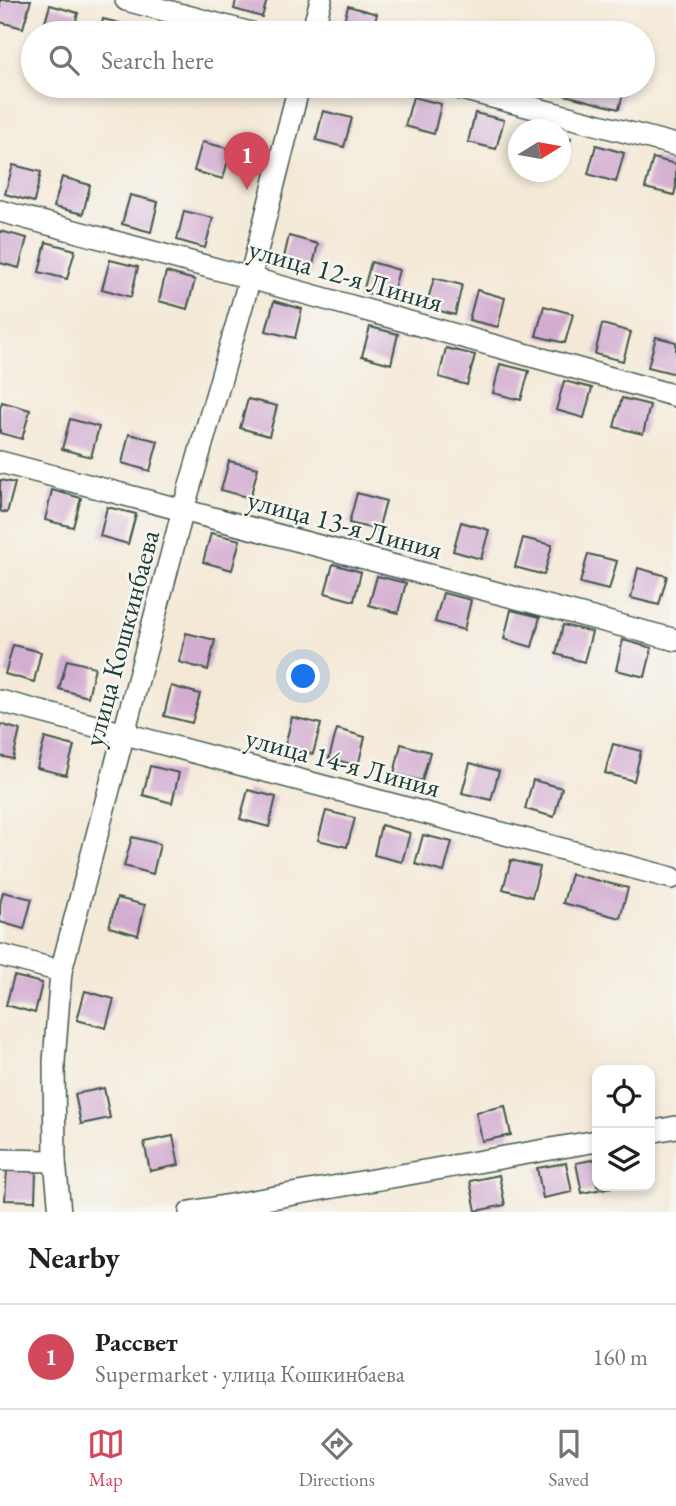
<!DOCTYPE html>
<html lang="en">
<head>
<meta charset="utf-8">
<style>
	:root { --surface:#fff; --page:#f6f6f6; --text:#202124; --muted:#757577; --line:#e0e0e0; --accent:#d1495b }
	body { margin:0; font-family:"EB Garamond",serif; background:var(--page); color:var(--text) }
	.controls { position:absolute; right:21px; bottom:21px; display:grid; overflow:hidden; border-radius:14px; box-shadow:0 4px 10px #0003 }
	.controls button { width:63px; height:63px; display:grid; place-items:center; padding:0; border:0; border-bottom:2px solid var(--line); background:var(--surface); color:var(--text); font:35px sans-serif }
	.compass { position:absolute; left:508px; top:119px; width:63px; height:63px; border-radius:50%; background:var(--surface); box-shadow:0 4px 10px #0003; rotate:79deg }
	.you { position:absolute; left:304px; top:677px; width:24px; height:24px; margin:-18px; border:5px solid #fff; border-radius:50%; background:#1a73e8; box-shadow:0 0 0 10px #1a73e833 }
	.badge { display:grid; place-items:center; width:46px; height:46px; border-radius:50%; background:var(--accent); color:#fff; font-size:23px; font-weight:700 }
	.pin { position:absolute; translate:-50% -58px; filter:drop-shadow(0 2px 4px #0008) }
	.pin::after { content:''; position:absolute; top:37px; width:24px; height:21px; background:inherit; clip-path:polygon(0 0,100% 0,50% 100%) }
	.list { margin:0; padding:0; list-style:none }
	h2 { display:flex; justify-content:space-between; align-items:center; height:91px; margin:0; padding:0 28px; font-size:30px }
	h2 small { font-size:23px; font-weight:400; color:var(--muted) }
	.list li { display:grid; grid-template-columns:46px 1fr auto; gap:21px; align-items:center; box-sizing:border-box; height:105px; padding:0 28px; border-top:2px solid var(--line) }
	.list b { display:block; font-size:26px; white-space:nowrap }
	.list p { margin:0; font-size:23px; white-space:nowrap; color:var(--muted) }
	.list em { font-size:23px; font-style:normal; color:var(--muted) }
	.icon { flex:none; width:38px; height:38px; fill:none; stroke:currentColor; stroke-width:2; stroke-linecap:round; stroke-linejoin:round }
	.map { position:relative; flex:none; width:676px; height:1212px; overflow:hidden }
	.search { position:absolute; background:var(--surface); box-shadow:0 4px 10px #0003; left:21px; right:21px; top:21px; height:77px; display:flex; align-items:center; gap:18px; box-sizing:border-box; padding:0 24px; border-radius:38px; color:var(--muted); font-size:26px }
	.sheet { height:196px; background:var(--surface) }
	nav { display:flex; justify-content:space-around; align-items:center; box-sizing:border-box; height:98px; border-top:2px solid var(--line); background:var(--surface); font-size:19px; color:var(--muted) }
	nav a { display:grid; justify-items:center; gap:4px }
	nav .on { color:var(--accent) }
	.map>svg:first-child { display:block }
	.building { fill:#d3add1 }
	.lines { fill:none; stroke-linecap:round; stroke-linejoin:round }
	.street-casing { stroke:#3f574c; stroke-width:24 }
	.street { stroke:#fff; stroke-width:21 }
	.labels { text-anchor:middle; stroke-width:5; stroke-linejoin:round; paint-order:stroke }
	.street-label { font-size:28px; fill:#1f3d34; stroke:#f6f6f2 }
</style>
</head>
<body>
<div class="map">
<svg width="676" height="1212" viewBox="0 0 676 1212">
	<rect width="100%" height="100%" fill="#f6f6f2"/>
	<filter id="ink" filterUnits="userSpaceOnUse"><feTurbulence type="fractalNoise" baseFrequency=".0143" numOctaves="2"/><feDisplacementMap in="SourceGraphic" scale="14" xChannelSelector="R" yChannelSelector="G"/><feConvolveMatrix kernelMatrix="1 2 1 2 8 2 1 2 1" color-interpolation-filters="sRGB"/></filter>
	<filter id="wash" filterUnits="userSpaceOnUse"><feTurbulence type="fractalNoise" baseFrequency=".00686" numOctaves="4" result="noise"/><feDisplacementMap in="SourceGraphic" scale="28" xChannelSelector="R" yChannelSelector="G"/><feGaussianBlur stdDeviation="1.57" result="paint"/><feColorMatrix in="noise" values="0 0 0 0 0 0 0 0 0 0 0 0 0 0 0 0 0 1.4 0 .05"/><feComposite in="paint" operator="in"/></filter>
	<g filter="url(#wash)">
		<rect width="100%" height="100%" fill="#f4e9d7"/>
		<g id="blocks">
			<g class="building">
				<path d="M0,0H31L23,28L0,22Z"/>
				<path d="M236,0H267L262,17L234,9Z"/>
				<path d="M50,5L78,13L73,33H42Z"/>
				<path d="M348,6L377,14L372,33H341Z"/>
				<path d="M103,19L132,26L130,33H100Z"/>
				<path d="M563,86H625L619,109L561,94Z"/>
				<path d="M413,97L441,104L434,134L405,126Z"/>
				<path d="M323,111L352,118L344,147L316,140Z"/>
				<path d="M475,113L504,120L496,149L468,142Z"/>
				<path d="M560,135L571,138L563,167L560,166Z"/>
				<path d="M202,142L231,149L223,179L194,171Z"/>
				<path d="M596,145L624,153L616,182L588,174Z"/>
				<path d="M653,158L676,164V187L674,195L645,188Z"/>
				<path d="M13,165L41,172L34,202L5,194Z"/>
				<path d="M62,177L90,185L83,214L54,207Z"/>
				<path d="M130,195L158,202L151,232L122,224Z"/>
				<path d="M184,211L213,218L205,248L177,240Z"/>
				<path d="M0,231L27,238L19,268L0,263Z"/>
				<path d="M289,236L318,244L311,273L282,266Z"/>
				<path d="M46,242L75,250L67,279L39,272Z"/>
				<path d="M110,260L138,267L131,297L102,289Z"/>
				<path d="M371,262L399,270L391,299L363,292Z"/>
				<path d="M166,272L195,280L187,309L159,301Z"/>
				<path d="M434,278L462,285L455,315L426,307Z"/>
				<path d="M477,290L505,298L498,327L469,320Z"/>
				<path d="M274,301L302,309L295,338L266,331Z"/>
				<path d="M544,306L573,314L565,343L536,336Z"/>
				<path d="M602,324L631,332L623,361L595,354Z"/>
				<path d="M370,327L398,334L391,364L362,356Z"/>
				<path d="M656,337L676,342V374L648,367Z"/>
				<path d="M446,348L475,355L467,385L439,377Z"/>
				<path d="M500,364L529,371L521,400L493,393Z"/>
				<path d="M564,381L592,388L584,418L556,410Z"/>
				<path d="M622,398L650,405L643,434L614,427Z"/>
				<path d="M248,399L277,406L269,436L240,428Z"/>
				<path d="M2,402L30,410L22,439L0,433V408Z"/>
				<path d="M70,419L99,427L91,457L62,449Z"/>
				<path d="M129,434L158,441L150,471L122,463Z"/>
				<path d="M229,461L258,468L250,498L221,490Z"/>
				<path d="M0,480L15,483L7,513L0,511Z"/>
				<path d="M52,490L81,498L73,527L45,520Z"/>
				<path d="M357,493L386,501L378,530L349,523Z"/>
				<path d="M107,507L136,514L128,544L100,536Z"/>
				<path d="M461,522L489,530L481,559L453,551Z"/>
				<path d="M211,533L240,540L232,570L203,562Z"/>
				<path d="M523,538L552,545L544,575L515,567Z"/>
				<path d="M588,554L617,561L609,590L580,583Z"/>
				<path d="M333,564L361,572L354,601L325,593Z"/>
				<path d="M638,568L667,576L659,605L631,598Z"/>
				<path d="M377,576L406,583L398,613L369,605Z"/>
				<path d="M443,593L471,600L464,630L435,622Z"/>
				<path d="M511,610L540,617L532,647L504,639Z"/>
				<path d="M563,625L592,632L584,662L556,654Z"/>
				<path d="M186,633L215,640L208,670L179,662Z"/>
				<path d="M623,640L652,648L645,677L616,670Z"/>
				<path d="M13,645L41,652L34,682L5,674Z"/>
				<path d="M67,660L95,667L88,697L59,689Z"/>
				<path d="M171,686L200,694L192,723L164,716Z"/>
				<path d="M292,717L321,724L313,754L285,746Z"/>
				<path d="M0,724L20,730L13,759L0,756Z"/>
				<path d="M337,729L365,737L358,766L329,758Z"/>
				<path d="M45,738L74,746L66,775L37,768Z"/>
				<path d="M401,744L430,752L422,781L394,774Z"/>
				<path d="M613,744L641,751L634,781L605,773Z"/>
				<path d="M470,763L499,771L491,800L462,793Z"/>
				<path d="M150,766L179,773L172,803L143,795Z"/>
				<path d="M533,780L562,788L554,817L525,809Z"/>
				<path d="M248,790L276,797L269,827L240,819Z"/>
				<path d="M326,811L355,818L347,847L318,840Z"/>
				<path d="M381,825L410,833L402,862L374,855Z"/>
				<path d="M423,835L452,842L444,872L415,864Z"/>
				<path d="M132,837L160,844L153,874L124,866Z"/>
				<path d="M511,860L540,867L532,897L503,889Z"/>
				<path d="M571,874L628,888L620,918L563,903Z"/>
				<path d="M3,892L32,899L24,929L0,922V904Z"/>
				<path d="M117,898L145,905L138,935L109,927Z"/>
				<path d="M14,976L42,983L35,1013L6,1005Z"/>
				<path d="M85,991L114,999L106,1028L77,1020Z"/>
				<path d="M104,1088L110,1118L81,1124L75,1094Z"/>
				<path d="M505,1106L511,1135L482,1141L476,1112Z"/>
				<path d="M173,1136L179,1165L150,1171L144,1142Z"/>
				<path d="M597,1159V1186L612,1187L582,1193L576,1163Z"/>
				<path d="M566,1163L572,1192L543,1198L537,1168Z"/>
				<path d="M7,1170L36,1171L35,1201L5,1200Z"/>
				<path d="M499,1175L505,1205L476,1211L470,1181Z"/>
			</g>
		</g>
	</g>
	<g filter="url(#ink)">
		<use href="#blocks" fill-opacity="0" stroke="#3f574c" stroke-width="2"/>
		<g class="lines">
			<defs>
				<g id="street">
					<path d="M126,0L251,33"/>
					<path d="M312,33L321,0"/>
					<path d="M450,86L676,145"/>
					<path d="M0,211L250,278L676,396"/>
					<path d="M0,462L676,640"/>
					<path d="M0,701L672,878"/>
					<path d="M0,955L61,971"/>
					<path d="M650,1132L676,1127"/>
					<path d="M0,1160L55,1161"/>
					<path d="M60,1212L55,1161L54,1062L61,971L183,510L250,278L299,86"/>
					<path d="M190,1212L597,1141"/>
				</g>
			</defs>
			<use href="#street" class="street-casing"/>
			<use href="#street" class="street"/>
		</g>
	</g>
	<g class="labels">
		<g class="street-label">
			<text transform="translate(346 275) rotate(16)" y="10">улица 12-я Линия</text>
			<text transform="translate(345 524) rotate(15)" y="10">улица 13-я Линия</text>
			<text transform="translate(121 638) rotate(-75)" y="10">улица Кошкинбаева</text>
			<text transform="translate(343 762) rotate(15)" y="10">улица 14-я Линия</text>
		</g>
	</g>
</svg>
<div class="controls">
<button><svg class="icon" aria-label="locate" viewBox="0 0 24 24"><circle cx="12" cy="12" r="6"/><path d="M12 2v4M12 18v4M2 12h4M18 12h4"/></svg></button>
<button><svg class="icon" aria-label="layers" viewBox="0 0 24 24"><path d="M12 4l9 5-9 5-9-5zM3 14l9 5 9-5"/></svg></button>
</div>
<svg class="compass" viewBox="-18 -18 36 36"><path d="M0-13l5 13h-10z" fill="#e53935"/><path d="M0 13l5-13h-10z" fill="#757577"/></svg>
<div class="you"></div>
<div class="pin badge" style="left:247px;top:190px">1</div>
<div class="search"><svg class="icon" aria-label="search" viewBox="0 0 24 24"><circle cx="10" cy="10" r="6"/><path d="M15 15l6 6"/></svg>Search here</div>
</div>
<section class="sheet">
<h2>Nearby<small></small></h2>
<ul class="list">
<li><span class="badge">1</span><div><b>Рассвет</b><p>Supermarket · улица Кошкинбаева</p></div><em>160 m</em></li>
</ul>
</section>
<nav>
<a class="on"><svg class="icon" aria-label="map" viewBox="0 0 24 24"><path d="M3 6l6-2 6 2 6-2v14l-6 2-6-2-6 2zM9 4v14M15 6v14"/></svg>Map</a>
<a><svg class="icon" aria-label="directions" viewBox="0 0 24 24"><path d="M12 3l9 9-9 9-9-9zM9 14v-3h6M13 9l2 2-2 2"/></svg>Directions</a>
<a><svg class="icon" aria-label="saved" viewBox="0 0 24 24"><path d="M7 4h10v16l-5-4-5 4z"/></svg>Saved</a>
</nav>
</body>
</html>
